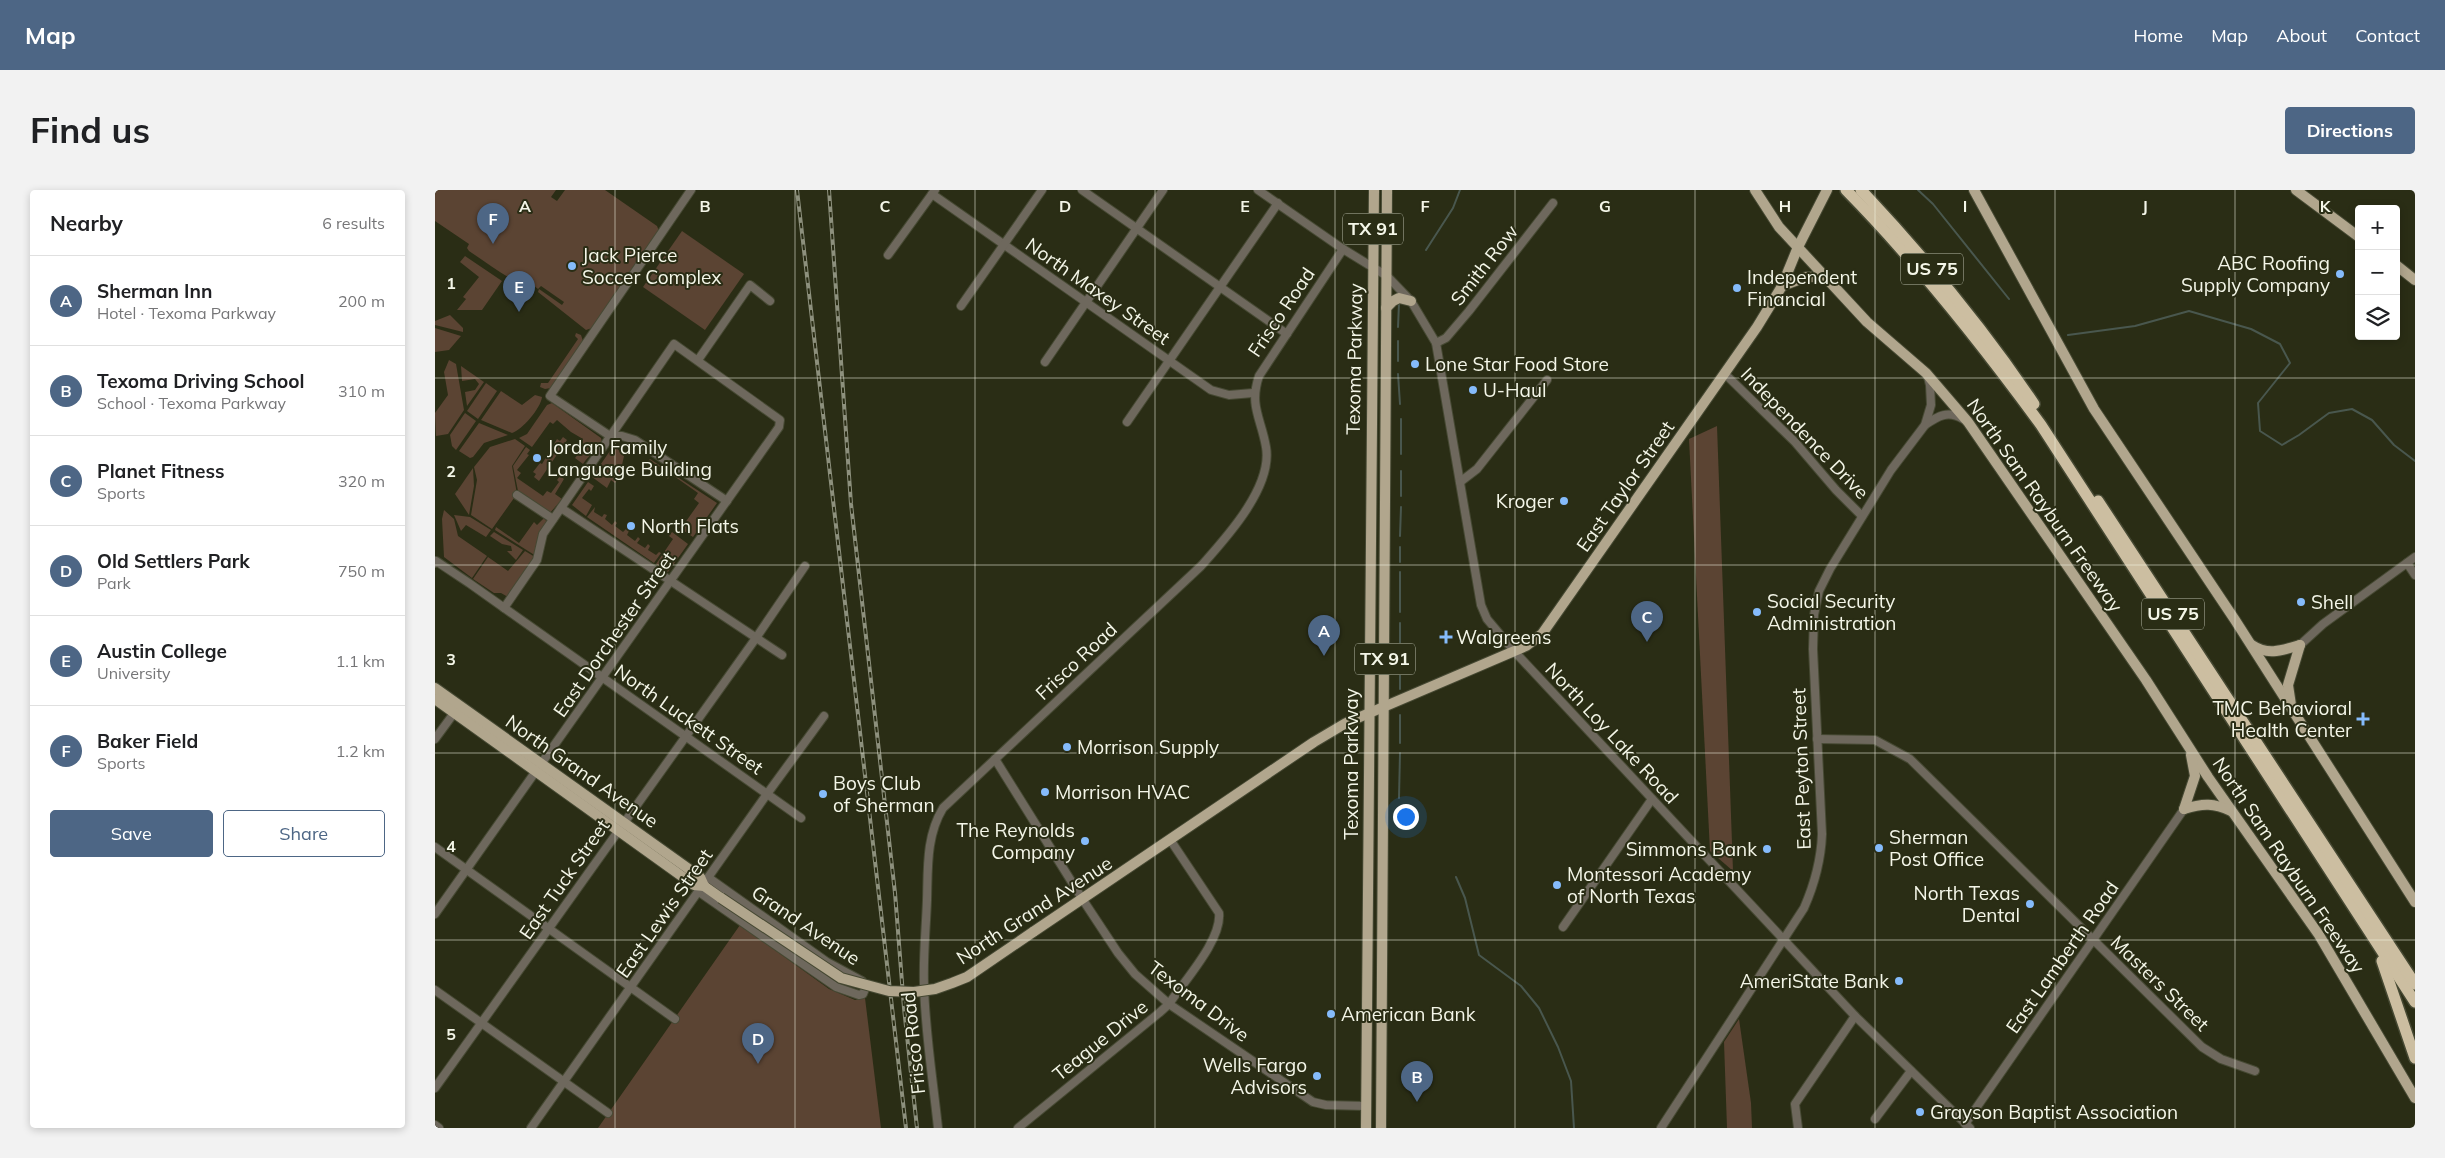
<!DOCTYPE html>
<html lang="en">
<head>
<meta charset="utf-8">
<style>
	:root { --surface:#fff; --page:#f2f2f2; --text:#202124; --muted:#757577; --line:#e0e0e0; --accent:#4d6685 }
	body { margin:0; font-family:Mulish,sans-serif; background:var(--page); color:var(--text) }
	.controls { position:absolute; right:15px; top:15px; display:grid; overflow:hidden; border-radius:5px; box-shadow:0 2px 8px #0003 }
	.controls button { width:45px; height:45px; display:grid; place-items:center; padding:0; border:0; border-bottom:1px solid var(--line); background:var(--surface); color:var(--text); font:25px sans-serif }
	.you { position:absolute; left:970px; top:626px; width:18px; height:18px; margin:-12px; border:4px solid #fff; border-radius:50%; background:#1a73e8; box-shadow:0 0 0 8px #1a73e833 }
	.badge { display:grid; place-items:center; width:32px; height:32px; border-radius:50%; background:var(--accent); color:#fff; font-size:16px; font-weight:700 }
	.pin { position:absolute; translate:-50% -41px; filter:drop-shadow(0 1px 2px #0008) }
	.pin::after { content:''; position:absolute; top:26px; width:18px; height:15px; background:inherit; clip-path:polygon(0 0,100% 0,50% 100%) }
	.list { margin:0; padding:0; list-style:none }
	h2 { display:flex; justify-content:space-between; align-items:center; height:65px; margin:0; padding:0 20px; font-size:21px }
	h2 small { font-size:16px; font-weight:400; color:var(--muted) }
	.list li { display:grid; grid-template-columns:32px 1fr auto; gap:15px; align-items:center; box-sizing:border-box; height:90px; padding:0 20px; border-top:1px solid var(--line) }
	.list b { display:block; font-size:19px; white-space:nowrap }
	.list p { margin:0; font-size:16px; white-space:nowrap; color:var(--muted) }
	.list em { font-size:16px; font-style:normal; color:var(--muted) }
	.actions { display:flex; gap:10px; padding:15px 20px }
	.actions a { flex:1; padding:11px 0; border:1px solid var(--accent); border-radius:5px; text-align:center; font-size:18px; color:var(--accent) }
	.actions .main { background:var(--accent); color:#fff }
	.icon { flex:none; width:28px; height:28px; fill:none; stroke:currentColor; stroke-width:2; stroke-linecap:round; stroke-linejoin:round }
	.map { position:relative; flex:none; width:1980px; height:938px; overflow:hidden; border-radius:5px }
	header { display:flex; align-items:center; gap:30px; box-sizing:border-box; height:70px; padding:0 25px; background:var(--accent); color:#fff }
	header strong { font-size:24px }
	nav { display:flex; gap:28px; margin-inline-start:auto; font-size:18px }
	.intro { display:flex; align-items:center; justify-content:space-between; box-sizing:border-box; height:120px; padding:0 30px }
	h1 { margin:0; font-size:35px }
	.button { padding:12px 22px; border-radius:5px; background:var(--accent); color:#fff; font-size:18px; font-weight:700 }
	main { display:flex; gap:30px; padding:0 30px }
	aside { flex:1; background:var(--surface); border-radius:5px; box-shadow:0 2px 8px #0003 }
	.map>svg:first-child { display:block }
	.green { fill:#5b4433 }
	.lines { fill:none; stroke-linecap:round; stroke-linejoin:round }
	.stream { stroke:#49574e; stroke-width:2 }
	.minor-casing { stroke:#464933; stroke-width:10 }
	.major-casing { stroke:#464933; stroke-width:12 }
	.highway-casing { stroke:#464933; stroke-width:14 }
	.minor { stroke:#6e685d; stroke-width:8 }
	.major { stroke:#b1a68d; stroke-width:10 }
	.highway { stroke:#ccbea1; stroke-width:11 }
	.rail-casing { stroke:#8d907d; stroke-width:4 }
	.rail { stroke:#2a2d15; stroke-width:2; stroke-dasharray:5.5; stroke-linecap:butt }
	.major-bridge-casing { stroke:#464933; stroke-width:12; stroke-linecap:butt }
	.major-bridge { stroke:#b1a68d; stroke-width:10 }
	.grid { fill:none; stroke:#f4f6e8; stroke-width:1; stroke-opacity:0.55 }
	.poi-dot { fill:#85bbfb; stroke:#2a2d15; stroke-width:2 }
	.labels { text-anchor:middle; stroke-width:4; stroke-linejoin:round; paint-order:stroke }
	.shield { fill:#2a2d15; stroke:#b7baa9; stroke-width:1 }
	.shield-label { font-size:18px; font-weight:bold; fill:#f4f6e8 }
	.poi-label { font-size:19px; fill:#f4f6e8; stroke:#2a2d15; text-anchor:start }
	.street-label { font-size:19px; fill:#f4f6e8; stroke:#2a2d15 }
	.grid-label { font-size:16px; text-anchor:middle; font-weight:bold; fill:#f4f6e8; stroke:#2a2d15; stroke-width:4; stroke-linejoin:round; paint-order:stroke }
</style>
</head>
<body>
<header>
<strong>Map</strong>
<nav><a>Home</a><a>Map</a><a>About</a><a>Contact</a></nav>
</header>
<div class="intro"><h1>Find us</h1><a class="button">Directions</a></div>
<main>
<aside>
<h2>Nearby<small>6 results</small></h2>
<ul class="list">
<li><span class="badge">A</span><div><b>Sherman Inn</b><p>Hotel · Texoma Parkway</p></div><em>200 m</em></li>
<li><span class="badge">B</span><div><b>Texoma Driving School</b><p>School · Texoma Parkway</p></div><em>310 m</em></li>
<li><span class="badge">C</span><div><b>Planet Fitness</b><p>Sports</p></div><em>320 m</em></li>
<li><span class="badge">D</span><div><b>Old Settlers Park</b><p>Park</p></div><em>750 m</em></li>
<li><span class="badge">E</span><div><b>Austin College</b><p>University</p></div><em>1.1 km</em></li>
<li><span class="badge">F</span><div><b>Baker Field</b><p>Sports</p></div><em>1.2 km</em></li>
</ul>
<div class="actions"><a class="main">Save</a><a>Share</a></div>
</aside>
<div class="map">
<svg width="1980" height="938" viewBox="0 0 1980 938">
	<rect width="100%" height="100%" fill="#2a2d15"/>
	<g class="green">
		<path d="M0,0H121L116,7L122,11L130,0H170L222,36L224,41L157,138L151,140L103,102L104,99L127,115L129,112L106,96L103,99L98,95L97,98C73,90 55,75 34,61L32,58L34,54L0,31Z"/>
		<path d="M247,41L309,84L270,140L208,97Z"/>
		<path d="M30,66L67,91L47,120H22L31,109L28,107L44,87L25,72Z"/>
		<path d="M15,125L28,138V142L0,135V131Z"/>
		<path d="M0,138L26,146L14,160L0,162Z"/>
		<path d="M141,143L146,145L148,151L116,198L110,199L105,197L106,193H113L143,149L140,146Z"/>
		<path d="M14,170L21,174L29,220L13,244L1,246L0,223L13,205L9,182Z"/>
		<path d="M26,176L49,192L32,216L30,202L40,200L44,194L40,189L27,191Z"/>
		<path d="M51,193L62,201L43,229L32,221Z"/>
		<path d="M66,201L87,215L100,205L107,207C106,218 87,240 77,243L46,230Z"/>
		<path d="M117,213L166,248L167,252C161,261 154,265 148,274L140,268L149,257L145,254L148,249L136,242L122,230L118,234L115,232L97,257L84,248L92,244L112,215Z"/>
		<path d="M30,223L41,231L21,260L17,256L15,245Z"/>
		<path d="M44,233L73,245L49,253L38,267L35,268L24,261Z"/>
		<path d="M1282,236L1298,681L1275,661L1254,249Z"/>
		<path d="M128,247L132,250L104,291L99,287L101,284L98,282L105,273L107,274L122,249L125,251Z"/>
		<path d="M80,249L90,256L77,276L82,304L57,339L36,325L42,290L39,277L55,257Z"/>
		<path d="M179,255L189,266L187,275L191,278L180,293L176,290L172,298L157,287Z"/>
		<path d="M91,257L95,260L92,264L94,265L82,280L86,283L82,288L108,306L112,301L116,303L124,292L122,290L125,286L129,289L120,304L127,309L115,323L83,301L78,276Z"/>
		<path d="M215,269L282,313L258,347L242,336L247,337L264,313L259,309L263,303L236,284L233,289L231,287L234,283L217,272L213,275L212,272Z"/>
		<path d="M38,278L39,296L34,325L20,304Z"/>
		<path d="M153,292L159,296L156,301L154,299L147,308L157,315L151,326L137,315Z"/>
		<path d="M160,317L159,322L167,327L169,324L172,325L170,329L177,335L180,331L182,333L180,336L188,342L191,339L194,341L192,345L200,351L203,347L205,349L202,353L210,358L213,354L215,356L213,360L221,365L224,362L226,363L219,373L152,327Z"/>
		<path d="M9,320L19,329L23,346L52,366L37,388L9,367L7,329Z"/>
		<path d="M19,325L35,327L56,340L51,347L31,335L26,341Z"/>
		<path d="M109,328L112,332L103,348L101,366L60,340L61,337L84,353L99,332L102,335Z"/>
		<path d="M59,342L88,360L81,370L72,361H77L76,356L67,354L55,346Z"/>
		<path d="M237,342L253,354L233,382L221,374L238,349L234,346Z"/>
		<path d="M90,361L100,367L73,407L66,403H59L38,389L53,367L73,381Z"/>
		<path d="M305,735L394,799L420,810L430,808L446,938H163Z"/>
		<path d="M1304,829L1316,913L1317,938H1292L1289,852Z"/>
	</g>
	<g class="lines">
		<g class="stream">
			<path d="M1483,0L1498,14L1574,109"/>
			<path d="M991,60L1018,18L1025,0"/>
			<path d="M963,137L964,113"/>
			<path d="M1633,145L1700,136L1754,121L1816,139L1845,154L1855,173L1823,213L1825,241L1847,255L1864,245L1894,223L1917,219L1937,230L1959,255L1980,271"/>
			<path d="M963,171V151"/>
			<path d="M963,184L965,214"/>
			<path d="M966,264V229"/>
			<path d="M966,281V306"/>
			<path d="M965,346L966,317"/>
			<path d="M965,357V372"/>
			<path d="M965,422V382"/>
			<path d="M965,499V433"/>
			<path d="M965,525V553"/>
			<path d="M964,608L965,563"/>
			<path d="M1021,687L1030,708L1044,765L1086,796L1104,818L1123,857L1136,891L1139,938"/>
		</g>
		<defs>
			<g id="minor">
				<path d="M256,0L115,206L175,246H187L200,250L292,311"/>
				<path d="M647,0L852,144"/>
				<path d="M823,0L908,59L952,86L976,111L1001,153L1046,415L1052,429L1079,461L1420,826L1535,938"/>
				<path d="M497,4L776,200L794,205L818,203"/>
				<path d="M453,65L500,0"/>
				<path d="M526,116L607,0"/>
				<path d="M1001,153L1011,148L1034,121L1118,13"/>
				<path d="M263,170L315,95L335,111"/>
				<path d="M610,172L728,0"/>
				<path d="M1289,183L1360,252L1401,300L1427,326"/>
				<path d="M692,232L843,13"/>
				<path d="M1490,235C1503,226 1513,220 1528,229"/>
				<path d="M1025,292L1042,279L1112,190"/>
				<path d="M82,305L118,329"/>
				<path d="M126,318L347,465"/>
				<path d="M0,373L1,371L34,393L366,628"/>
				<path d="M1972,373L1980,385"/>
				<path d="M1865,455L1888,434L1980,367"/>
				<path d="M0,549L22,519"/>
				<path d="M1382,549L1440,550L1475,569L1767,857L1786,869L1820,881"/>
				<path d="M560,569L648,710L683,763L700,784L734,814L878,912L891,915L931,916"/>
				<path d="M0,657L240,829"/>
				<path d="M264,702L401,797L424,805L428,804L430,799L427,791L392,772L274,688"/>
				<path d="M0,724L344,237L345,230L239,154L108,344L102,370L69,418"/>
				<path d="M1128,737L1217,609"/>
				<path d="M0,800L173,923"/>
				<path d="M0,898L321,448L370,376"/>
				<path d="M1440,929L1476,881"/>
				<path d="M1530,934L1749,619"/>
				<path d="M0,935L4,938"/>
				<path d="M96,938L332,604L389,526"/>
				<path d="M503,938C498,890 490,842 489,794C488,766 491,738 492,710C493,678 491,646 508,618L766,376C791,348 838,297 831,257C826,228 814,216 824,186L908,59"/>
				<path d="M583,938L724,823L734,814C749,791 787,750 784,723L736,651"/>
				<path d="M1226,938L1369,718C1380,693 1386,671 1387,644L1378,459L1379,425L1384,401L1395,379L1456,280L1490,235L1496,215L1495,195L1493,187"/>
				<path d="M1363,938L1360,914L1420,826"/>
			</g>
			<g id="major">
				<path d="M1320,0L1344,37L1432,132L1491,183L1533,232L1711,490L1773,587L1884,745L1980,908"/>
				<path d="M1539,0L1659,219L1800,430L1980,712"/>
				<path d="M1861,0L1924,47"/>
				<path d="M1961,75L1980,90"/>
				<path d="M1347,96L1371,87H1390"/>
				<path d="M951,118L958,111L964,108L976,111"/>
				<path d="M1817,455C1833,466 1848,460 1865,455"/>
				<path d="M0,498L265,687L269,696"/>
				<path d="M0,509L259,695L269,696L286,708"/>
				<path d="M1856,515L1853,495L1865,455"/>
				<path d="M1749,619L1760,586L1756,565"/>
				<path d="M1749,619C1768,613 1779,613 1796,621"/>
				<path d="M598,742L879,552L911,533L1091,456L1107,444L1322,137L1347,96L1363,57L1392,0"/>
				<path d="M931,938L939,0"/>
				<path d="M946,938L952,0"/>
			</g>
			<g id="highway">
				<path d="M1411,0C1483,73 1546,153 1606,235L1980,812"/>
				<path d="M1426,0C1489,67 1548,138 1599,214"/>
				<path d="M1663,311L1980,794"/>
				<path d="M1947,771L1980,868"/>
			</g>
		</defs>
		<use href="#minor" class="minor-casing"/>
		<use href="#major" class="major-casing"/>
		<use href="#highway" class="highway-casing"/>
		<use href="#minor" class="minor"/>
		<use href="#major" class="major"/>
		<use href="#highway" class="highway"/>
		<defs>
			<g id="rail">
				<path d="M362,0L471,938"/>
				<path d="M394,0L416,314L460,703L469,818L482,938"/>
			</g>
		</defs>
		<use href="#rail" class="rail-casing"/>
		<use href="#rail" class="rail"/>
		<defs>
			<path id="major-bridge" d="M286,708L406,788L454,801L479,802L500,799L517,793L532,787L598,742"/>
		</defs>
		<use href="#major-bridge" class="major-bridge-casing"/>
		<use href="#major-bridge" class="major-bridge"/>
	</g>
	<path class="grid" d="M180,0V938M360,0V938M540,0V938M720,0V938M900,0V938M1080,0V938M1260,0V938M1440,0V938M1620,0V938M1800,0V938M0,188H1980M0,375H1980M0,563H1980M0,750H1980"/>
	<g class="poi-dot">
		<circle cx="137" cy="76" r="5"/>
		<circle cx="1905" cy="84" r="5"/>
		<circle cx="1302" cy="98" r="5"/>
		<circle cx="980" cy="174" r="5"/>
		<circle cx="1038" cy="200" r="5"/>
		<circle cx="102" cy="268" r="5"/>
		<circle cx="1129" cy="311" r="5"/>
		<circle cx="196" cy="336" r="5"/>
		<circle cx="1866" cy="412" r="5"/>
		<circle cx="1322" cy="422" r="5"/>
		<path d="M1008.5 439.5h5v5h5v5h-5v5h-5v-5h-5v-5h5z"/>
		<path d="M1925.5 521.5h5v5h5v5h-5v5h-5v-5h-5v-5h5z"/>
		<circle cx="632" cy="557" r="5"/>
		<circle cx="610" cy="602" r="5"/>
		<circle cx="388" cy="604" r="5"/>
		<circle cx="650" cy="651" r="5"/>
		<circle cx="1444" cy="658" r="5"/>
		<circle cx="1332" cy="659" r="5"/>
		<circle cx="1122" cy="695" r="5"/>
		<circle cx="1595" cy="714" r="5"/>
		<circle cx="1464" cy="791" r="5"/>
		<circle cx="896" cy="824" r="5"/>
		<circle cx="882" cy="886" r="5"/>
		<circle cx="1485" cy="922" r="5"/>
	</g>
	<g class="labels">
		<g class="shield">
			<rect x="908" y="23.5" width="60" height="31" rx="4"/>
			<rect x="1466" y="63.5" width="62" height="31" rx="4"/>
			<rect x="1707" y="408.5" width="62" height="31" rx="4"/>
			<rect x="920" y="453.5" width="60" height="31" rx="4"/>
		</g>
		<g class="shield-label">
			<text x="938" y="45">TX 91</text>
			<text x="1497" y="85">US 75</text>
			<text x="1738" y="430">US 75</text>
			<text x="950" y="475">TX 91</text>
		</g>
		<g class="poi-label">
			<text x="147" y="72">Jack Pierce<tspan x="147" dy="22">Soccer Complex</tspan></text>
			<text x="1895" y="80" text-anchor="end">ABC Roofing<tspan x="1895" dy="22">Supply Company</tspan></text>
			<text x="1312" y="94">Independent<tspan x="1312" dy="22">Financial</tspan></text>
			<text x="990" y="181">Lone Star Food Store</text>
			<text x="1048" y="207">U-Haul</text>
			<text x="112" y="264">Jordan Family<tspan x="112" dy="22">Language Building</tspan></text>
			<text x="1119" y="318" text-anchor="end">Kroger</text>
			<text x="206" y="343">North Flats</text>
			<text x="1332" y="418">Social Security<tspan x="1332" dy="22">Administration</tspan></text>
			<text x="1876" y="419">Shell</text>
			<text x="1021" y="454">Walgreens</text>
			<text x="1917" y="525" text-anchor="end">TMC Behavioral<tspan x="1917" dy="22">Health Center</tspan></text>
			<text x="642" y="564">Morrison Supply</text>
			<text x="398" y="600">Boys Club<tspan x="398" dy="22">of Sherman</tspan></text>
			<text x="620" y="609">Morrison HVAC</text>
			<text x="640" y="647" text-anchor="end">The Reynolds<tspan x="640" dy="22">Company</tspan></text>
			<text x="1454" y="654">Sherman<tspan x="1454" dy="22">Post Office</tspan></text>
			<text x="1322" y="666" text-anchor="end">Simmons Bank</text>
			<text x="1132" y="691">Montessori Academy<tspan x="1132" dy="22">of North Texas</tspan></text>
			<text x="1585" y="710" text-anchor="end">North Texas<tspan x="1585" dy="22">Dental</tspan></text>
			<text x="1454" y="798" text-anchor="end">AmeriState Bank</text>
			<text x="906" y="831">American Bank</text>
			<text x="872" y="882" text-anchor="end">Wells Fargo<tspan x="872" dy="22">Advisors</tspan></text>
			<text x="1495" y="929">Grayson Baptist Association</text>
		</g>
		<g class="street-label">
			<text transform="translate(1049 75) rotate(-52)" y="7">Smith Row</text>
			<text transform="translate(663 101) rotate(35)" y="7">North Maxey Street</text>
			<text transform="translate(846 122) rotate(-56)" y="7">Frisco Road</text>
			<text transform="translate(919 169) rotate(-89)" y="7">Texoma Parkway</text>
			<text transform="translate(1370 243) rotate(46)" y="7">Independence Drive</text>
			<text transform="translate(1190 296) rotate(-55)" y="7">East Taylor Street</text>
			<text transform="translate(1610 315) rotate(55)" y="7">North Sam Rayburn Freeway</text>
			<text transform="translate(179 444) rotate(-55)" y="7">East Dorchester Street</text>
			<text transform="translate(641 471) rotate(-43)" y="7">Frisco Road</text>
			<text transform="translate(254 529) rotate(35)" y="7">North Luckett Street</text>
			<text transform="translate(1177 543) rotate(47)" y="7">North Loy Lake Road</text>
			<text transform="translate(916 574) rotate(-90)" y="7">Texoma Parkway</text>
			<text transform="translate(1366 579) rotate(-92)" y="7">East Peyton Street</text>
			<text transform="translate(147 581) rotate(35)" y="7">North Grand Avenue</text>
			<text transform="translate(1854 675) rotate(56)" y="7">North Sam Rayburn Freeway</text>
			<text transform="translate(129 689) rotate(-55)" y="7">East Tuck Street</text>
			<text transform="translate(599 720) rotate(-33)" y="7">North Grand Avenue</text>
			<text transform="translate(229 723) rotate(-55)" y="7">East Lewis Street</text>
			<text transform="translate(371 735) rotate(34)" y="7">Grand Avenue</text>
			<text transform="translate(1627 767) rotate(-55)" y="7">East Lamberth Road</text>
			<text transform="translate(1725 793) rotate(44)" y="7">Masters Street</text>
			<text transform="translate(764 811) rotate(37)" y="7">Texoma Drive</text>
			<text transform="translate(665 850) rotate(-39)" y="7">Teague Drive</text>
			<text transform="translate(478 853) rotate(-96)" y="7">Frisco Road</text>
		</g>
	</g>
	<g class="grid-label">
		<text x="90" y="22">A</text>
		<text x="270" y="22">B</text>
		<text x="450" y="22">C</text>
		<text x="630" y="22">D</text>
		<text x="810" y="22">E</text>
		<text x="990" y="22">F</text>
		<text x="1170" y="22">G</text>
		<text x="1350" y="22">H</text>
		<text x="1530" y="22">I</text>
		<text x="1710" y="22">J</text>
		<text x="1890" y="22">K</text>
		<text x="16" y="99">1</text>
		<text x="16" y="287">2</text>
		<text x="16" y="475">3</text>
		<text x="16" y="662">4</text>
		<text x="16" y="850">5</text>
	</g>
</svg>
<div class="controls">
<button>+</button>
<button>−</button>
<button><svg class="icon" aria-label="layers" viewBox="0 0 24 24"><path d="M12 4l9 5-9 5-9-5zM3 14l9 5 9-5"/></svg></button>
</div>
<div class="you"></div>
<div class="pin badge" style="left:889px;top:466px">A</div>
<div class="pin badge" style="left:982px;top:912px">B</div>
<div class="pin badge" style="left:1212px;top:452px">C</div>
<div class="pin badge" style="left:323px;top:874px">D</div>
<div class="pin badge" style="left:84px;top:122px">E</div>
<div class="pin badge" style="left:58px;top:54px">F</div>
</div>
</main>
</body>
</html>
